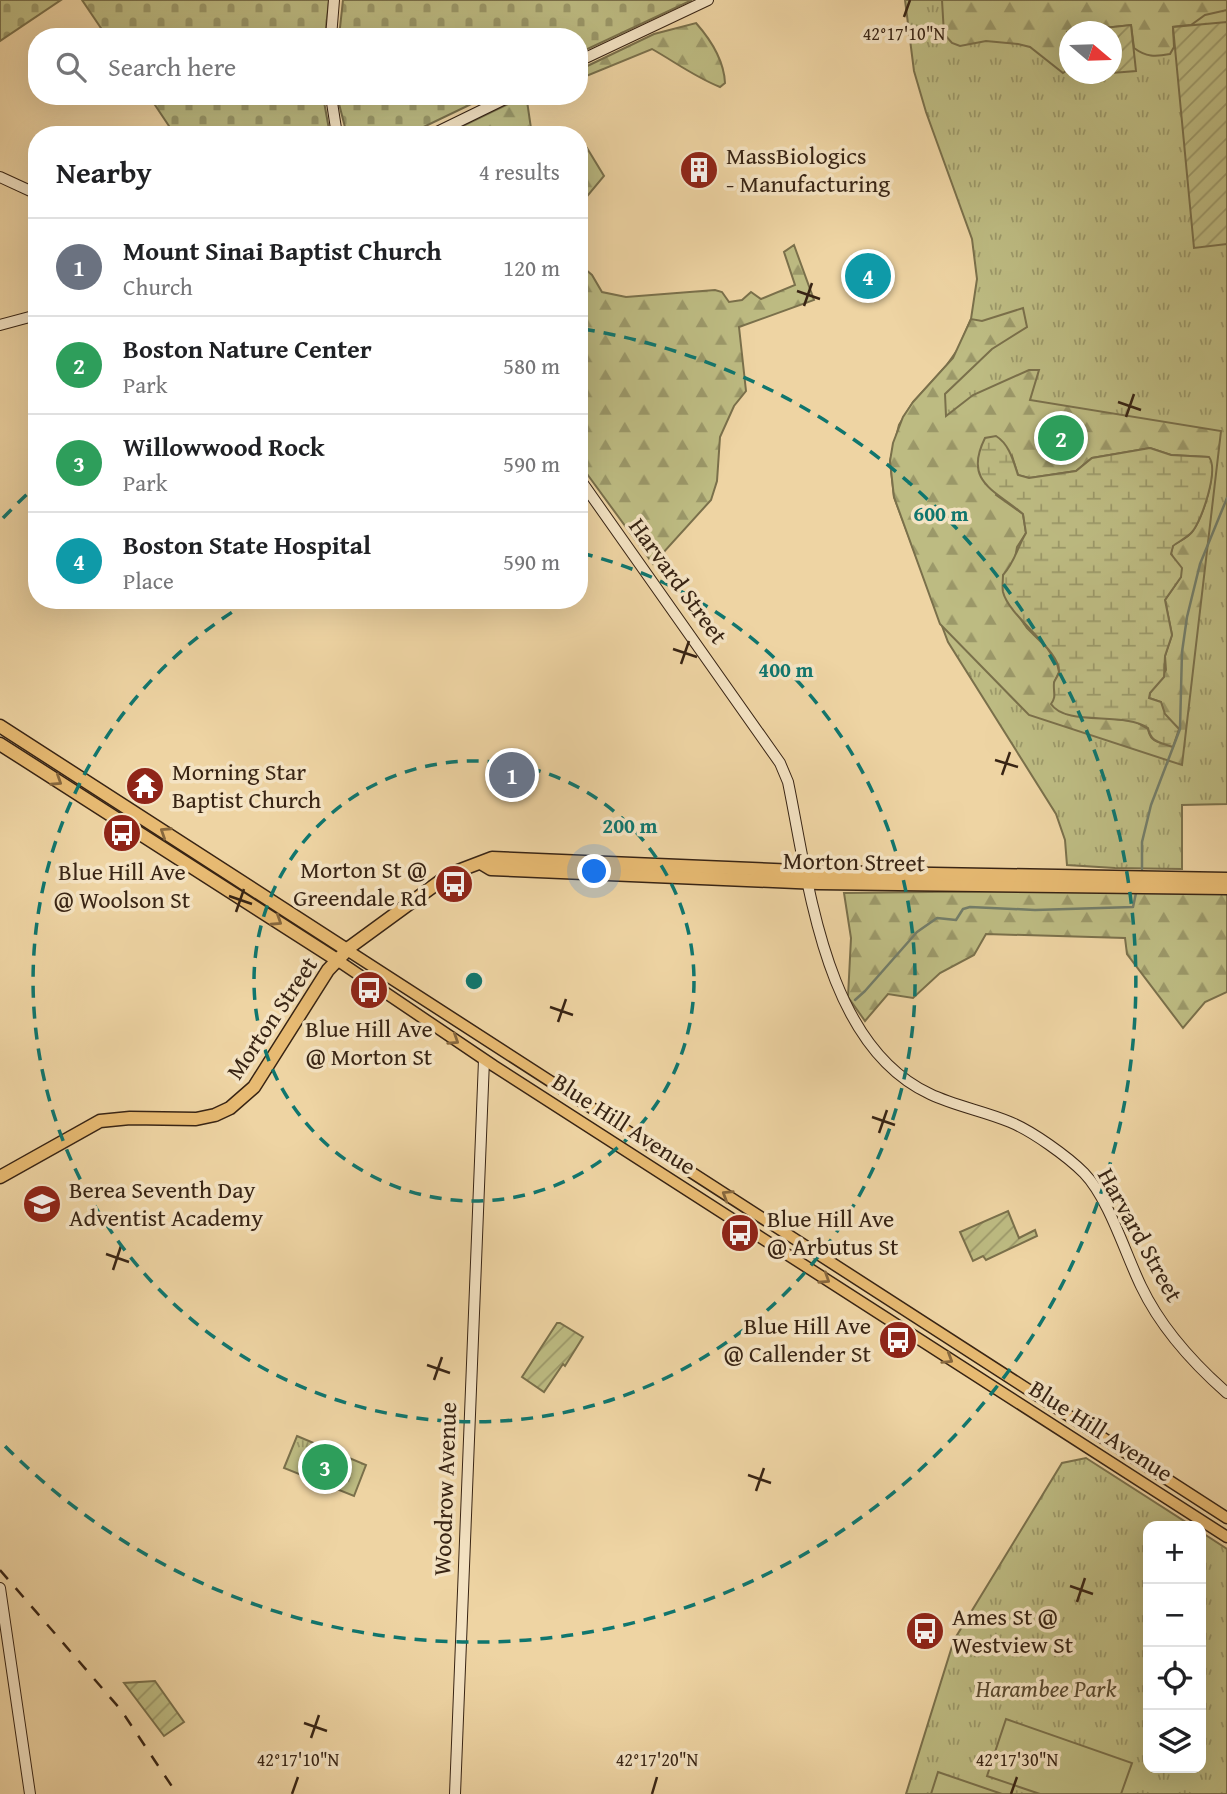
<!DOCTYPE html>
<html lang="en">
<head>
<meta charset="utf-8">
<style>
	:root { --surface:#fff; --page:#f6f6f6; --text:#202124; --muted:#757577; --line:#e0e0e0; --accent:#d93025 }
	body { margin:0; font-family:"Gentium Book Plus",serif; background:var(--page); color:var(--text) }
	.controls { position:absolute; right:21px; bottom:21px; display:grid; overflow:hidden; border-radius:14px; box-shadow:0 7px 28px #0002 }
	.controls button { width:63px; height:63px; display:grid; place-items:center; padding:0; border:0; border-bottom:2px solid var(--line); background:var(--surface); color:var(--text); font:35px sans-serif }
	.compass { position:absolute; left:1059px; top:21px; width:63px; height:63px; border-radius:50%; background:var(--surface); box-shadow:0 7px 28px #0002; rotate:109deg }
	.you { position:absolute; left:595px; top:872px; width:24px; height:24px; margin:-18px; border:5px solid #fff; border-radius:50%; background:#1a73e8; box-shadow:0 0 0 10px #1a73e833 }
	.badge { display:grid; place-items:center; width:46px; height:46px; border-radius:50%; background:var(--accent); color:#fff; font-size:23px; font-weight:700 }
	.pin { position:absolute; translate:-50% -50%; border:4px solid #fff; box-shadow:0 2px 7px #0006 }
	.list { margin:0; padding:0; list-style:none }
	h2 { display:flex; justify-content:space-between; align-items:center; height:91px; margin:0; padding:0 28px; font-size:30px }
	h2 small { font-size:23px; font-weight:400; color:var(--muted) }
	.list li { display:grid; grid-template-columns:46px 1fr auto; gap:21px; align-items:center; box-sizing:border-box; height:98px; padding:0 28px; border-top:2px solid var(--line) }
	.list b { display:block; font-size:26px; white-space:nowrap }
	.list p { margin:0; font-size:23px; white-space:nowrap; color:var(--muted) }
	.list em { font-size:23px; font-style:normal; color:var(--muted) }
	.icon { flex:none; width:38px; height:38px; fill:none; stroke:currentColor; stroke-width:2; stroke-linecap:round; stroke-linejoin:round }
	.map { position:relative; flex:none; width:1227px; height:1794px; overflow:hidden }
	.search { position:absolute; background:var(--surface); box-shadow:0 7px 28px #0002; left:28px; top:28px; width:560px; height:77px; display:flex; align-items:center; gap:18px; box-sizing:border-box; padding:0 24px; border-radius:28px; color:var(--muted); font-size:26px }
	.panel { position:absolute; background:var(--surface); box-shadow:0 7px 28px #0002; left:28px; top:126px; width:560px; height:483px; border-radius:28px }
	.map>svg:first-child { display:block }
	.grass { fill:url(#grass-tufts); stroke:#7a704b; stroke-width:2; fill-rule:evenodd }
	.forest { fill:url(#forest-firs); stroke:#7a704b; stroke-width:2; fill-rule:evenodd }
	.wetland { fill:url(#wetland-marsh); stroke:#7a704b; stroke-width:2 }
	.cemetery { fill:url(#cemetery-stones); stroke:#7a704b; stroke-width:2 }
	.garden { fill:url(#garden-furrows); stroke:#7a704b; stroke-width:2 }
	.pitch { fill:#bdbb82; stroke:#7a704b; stroke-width:2 }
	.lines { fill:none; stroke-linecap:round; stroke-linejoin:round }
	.stream { stroke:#737d69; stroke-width:2.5 }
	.secondary-casing { stroke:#382414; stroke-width:12 }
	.primary-casing { stroke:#382414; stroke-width:13 }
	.highway-casing { stroke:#382414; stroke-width:15 }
	.secondary { stroke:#f4e3c3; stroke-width:10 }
	.primary { stroke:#e7ba72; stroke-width:10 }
	.highway { stroke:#e7ba72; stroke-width:12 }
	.rail { stroke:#382414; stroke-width:2.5; stroke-dasharray:12 12; stroke-linecap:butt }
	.oneway { stroke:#87683e }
	.ticks { fill:none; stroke:#382414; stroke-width:2.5 }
	.ring { fill:none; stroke:#0f766e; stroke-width:3.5; stroke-dasharray:12 9 }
	.labels { text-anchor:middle; stroke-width:7; stroke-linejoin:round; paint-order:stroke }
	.poi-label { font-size:24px; fill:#382414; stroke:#f4e3c3; text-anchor:start }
	.street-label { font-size:24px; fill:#382414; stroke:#f4e3c3 }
	.park-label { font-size:24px; font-style:italic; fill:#594a30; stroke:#f4e3c3 }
	.ticks-label { font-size:18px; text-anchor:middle; fill:#382414; stroke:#f4e3c3; stroke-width:7; stroke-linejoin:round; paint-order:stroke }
	.centre { fill:#0f766e; stroke:#f4e3c3; stroke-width:3.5 }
	.ring-label { font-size:21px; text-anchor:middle; font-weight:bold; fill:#0f766e; stroke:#f4e3c3; stroke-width:7; stroke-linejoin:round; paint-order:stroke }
</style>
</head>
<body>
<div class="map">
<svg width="1227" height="1794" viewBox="0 0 1227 1794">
	<defs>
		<pattern id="grass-tufts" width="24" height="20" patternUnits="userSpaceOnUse" patternTransform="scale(1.75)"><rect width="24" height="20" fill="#bdbb82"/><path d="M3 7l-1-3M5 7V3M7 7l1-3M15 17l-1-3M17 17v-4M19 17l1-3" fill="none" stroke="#9b9869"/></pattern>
		<pattern id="forest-firs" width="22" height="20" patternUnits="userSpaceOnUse" patternTransform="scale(1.75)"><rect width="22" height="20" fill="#bdbb82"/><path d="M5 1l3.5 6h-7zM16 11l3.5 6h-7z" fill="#9b9869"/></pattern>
		<pattern id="wetland-marsh" width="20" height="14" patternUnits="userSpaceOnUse" patternTransform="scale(1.75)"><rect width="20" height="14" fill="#bdbb82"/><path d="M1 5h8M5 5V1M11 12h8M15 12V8" fill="none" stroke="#9b9869"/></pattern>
		<pattern id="cemetery-stones" width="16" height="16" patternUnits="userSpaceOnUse" patternTransform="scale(1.75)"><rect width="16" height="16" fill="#bdbb82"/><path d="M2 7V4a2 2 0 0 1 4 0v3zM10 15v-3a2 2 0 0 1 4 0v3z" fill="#9b9869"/></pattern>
		<pattern id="garden-furrows" width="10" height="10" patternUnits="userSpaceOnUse" patternTransform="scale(1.75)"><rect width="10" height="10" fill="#bdbb82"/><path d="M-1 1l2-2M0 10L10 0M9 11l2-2" fill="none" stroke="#9b9869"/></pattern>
	</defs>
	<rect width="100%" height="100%" fill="#eed4a3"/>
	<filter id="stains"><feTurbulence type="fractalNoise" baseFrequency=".00286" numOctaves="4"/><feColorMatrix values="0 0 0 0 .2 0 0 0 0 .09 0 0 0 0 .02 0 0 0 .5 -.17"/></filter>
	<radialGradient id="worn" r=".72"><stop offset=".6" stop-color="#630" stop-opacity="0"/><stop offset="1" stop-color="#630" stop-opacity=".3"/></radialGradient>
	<g class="grass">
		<path d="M905,0H1227V804L1182,805V869L1115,868L1067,865L1065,840L1056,814L948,642L894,497L890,461L899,425L913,402L946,366L958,349L971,319L977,279L972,239L926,112L914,71ZM1070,32H1112V74H1070Z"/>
		<path d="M297,1436L366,1465L354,1496L284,1468Z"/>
		<path d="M1086,1458L1192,1526H1148V1768H1201V1532L1227,1549V1794H906L954,1640L1062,1463Z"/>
	</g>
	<g class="forest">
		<path d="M942,0H1227V10L1205,15L1191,25L1173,27L1174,47L1170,54C1155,57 1146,57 1134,48L1131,25L1067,32L1069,55L1066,71L1063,73L1030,47L1018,44L986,41L960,46L952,43L944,34Z"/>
		<path d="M696,23C711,40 724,60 725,83L720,87C695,77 675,62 652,49L579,79V70L654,34Z"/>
		<path d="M525,96H537L527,101L532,135H444Z"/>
		<path d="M587,148L604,176L579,206V152Z"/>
		<path d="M794,245L814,300L739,327L746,391L734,406L720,437L717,481L711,500L653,564L579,463V264L592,275L602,292L626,297L715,290L722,292L729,302L742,300L751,292L761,299L795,285L784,252Z"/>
		<path d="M1023,308L1027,327L992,349L945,394L946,416L973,395L1029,370H1039L1030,400L1221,431L1182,765L1029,715L940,624L894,497L890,461L893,443L903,417L913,402L953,358L971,319L982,321ZM1150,448L1171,455L1208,457C1219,470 1202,519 1192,532C1188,537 1179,542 1173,545L1171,553L1181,577L1165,600L1172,635L1165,656L1166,670L1150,693L1149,698L1161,702L1164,714L1179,729L1162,743C1153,741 1150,738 1148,729L1134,721L1066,714L1055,699L1054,683L1059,672L1057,663L1047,648L1027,628L1012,606L1014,564L1017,547L1026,533L1023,514L996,495L1012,456L1018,475L1029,478L1076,471L1092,458Z"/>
		<path d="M1015,891L1227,894V992L1205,1002L1183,1028L1127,954L1125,938L986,934L974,955L940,973L913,998L888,994L865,1021L848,997L851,938L844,893Z"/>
	</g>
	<path class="wetland" d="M996,436C1009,444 1013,460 1018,475L1029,478L1076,471L1092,458L1150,448L1171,455L1209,457C1219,470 1202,520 1192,532C1188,537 1178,542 1173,546L1171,554L1182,568L1181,577L1165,600L1172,635L1165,656L1164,677L1150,693L1149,698L1161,702L1165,714L1179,729L1173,747C1160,742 1151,743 1148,728C1124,711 1066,727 1051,704C1057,696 1053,692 1054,683C1054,681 1058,676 1059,673C1062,651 1009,617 1003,592C1002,587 1003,580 1003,575C1015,562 1017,548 1026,533L1023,514C995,490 963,482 985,438Z"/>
	<g class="cemetery">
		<path d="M0,0H61L0,41Z"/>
		<path d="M82,0H329L325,37H107Z"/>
		<path d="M343,0H692L579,53V37H339Z"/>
		<path d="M149,96H323L330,135H175Z"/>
		<path d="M337,96H488L407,135H347Z"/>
	</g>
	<g class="garden">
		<path d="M1227,22V244L1194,248L1173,27Z"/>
		<path d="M1131,25L1136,71L1112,73V32H1070L1069,58L1067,32Z"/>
		<path d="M1008,1211L1019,1238L1035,1230L1037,1236L986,1260L983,1256L973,1261L960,1232Z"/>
		<path d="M557,1323H560L583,1337L565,1366L563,1364L544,1392L522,1377Z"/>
		<path d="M155,1681L184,1722L164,1736L124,1683Z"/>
	</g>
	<g class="pitch">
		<path d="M1006,1719L1132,1763L1121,1794H1040L987,1776Z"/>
		<path d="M938,1772L1002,1794H931Z"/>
	</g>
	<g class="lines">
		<g class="stream">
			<path d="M1142,869V842L1151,805L1180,729L1182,652L1187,617L1200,564L1227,498"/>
			<path d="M855,1000L865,991L917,932L937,918L956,920L963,909L970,907L1035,910L1133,907L1136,893"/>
		</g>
		<defs>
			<g id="secondary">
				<path d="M331,37L334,0"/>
				<path d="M579,61L708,0"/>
				<path d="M331,96L337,135"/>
				<path d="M431,135L511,96"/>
				<path d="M0,177L37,194"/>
				<path d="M0,325L37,315"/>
				<path d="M579,478L780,763L788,782C809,883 824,1045 930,1094C955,1106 984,1111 1010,1122C1032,1131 1067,1156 1084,1173C1109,1199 1125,1253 1141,1286C1160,1326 1194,1364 1227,1393"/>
				<path d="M0,1588L30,1794"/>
				<path d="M455,1794L484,1060"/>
			</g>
			<g id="primary">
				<path d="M347,950L1227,1518"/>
				<path d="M337,960L494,1066L1227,1537"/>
			</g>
			<g id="highway">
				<path d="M0,726L347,950"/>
				<path d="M0,744L337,960"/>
				<path d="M481,863L491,869L818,883L1227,888"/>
				<path d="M0,1177L100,1121L130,1118L196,1119L215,1115L230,1108L254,1087L328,970L350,947L450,874L492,858L821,872L1227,879"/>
			</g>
		</defs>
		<use href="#secondary" class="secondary-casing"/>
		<use href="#primary" class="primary-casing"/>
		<use href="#highway" class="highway-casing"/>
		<use href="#secondary" class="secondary"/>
		<use href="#primary" class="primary"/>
		<use href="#highway" class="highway"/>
		<path class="rail" d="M0,1570L121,1710L177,1794"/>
	</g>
	<defs><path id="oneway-chevron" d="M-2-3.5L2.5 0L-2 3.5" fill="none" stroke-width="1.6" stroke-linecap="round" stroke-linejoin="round" transform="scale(1.75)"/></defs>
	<g class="oneway">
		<use href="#oneway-chevron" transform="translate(57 781) rotate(33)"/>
		<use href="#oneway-chevron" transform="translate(165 832) rotate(-147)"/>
		<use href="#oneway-chevron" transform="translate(277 921) rotate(33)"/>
		<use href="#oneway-chevron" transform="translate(454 1040) rotate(33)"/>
		<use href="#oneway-chevron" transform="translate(727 1195) rotate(-148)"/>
		<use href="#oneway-chevron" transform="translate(825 1279) rotate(33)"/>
		<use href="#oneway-chevron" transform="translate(948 1359) rotate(32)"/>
	</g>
	<path class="ticks" d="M904,17L910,0M797,291L820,299M804,306L812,283M1118,402L1141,410M1126,417L1134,394M673,649L697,657M681,664L689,641M995,760L1018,767M1002,775L1010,752M229,896L252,904M236,912L244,889M550,1007L573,1015M558,1022L566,999M872,1117L895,1125M879,1133L887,1110M106,1254L129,1262M113,1270L121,1246M427,1365L450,1373M434,1380L442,1357M748,1475L771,1483M756,1491L764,1468M1070,1586L1093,1594M1077,1602L1085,1578M304,1723L327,1731M311,1738L319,1715M292,1794L298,1777M652,1794L657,1777M1011,1794L1017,1777"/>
	<g class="ring">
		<circle cx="474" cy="981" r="220"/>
		<path d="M581 553A441 441 0 1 1 250 601"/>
		<path d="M3 518A661 661 0 0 1 36 486M583 329A661 661 0 1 1 3 1444"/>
	</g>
	<defs>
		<symbol id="building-disc" viewBox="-11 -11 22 22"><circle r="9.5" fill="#8f2418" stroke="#f4e3c3"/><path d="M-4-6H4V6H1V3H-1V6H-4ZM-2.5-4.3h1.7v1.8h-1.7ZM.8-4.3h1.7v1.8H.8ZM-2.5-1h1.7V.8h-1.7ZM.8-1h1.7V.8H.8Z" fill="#fff"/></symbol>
		<symbol id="temple-disc" viewBox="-11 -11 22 22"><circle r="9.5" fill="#8f2418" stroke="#f4e3c3"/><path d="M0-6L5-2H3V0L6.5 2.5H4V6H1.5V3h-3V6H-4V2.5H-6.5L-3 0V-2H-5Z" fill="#fff"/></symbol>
		<symbol id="bus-disc" viewBox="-11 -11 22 22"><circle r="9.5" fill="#8f2418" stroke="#f4e3c3"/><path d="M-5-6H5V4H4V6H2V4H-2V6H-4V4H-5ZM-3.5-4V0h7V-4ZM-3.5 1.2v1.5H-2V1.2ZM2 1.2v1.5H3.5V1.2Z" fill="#fff"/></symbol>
		<symbol id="school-disc" viewBox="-11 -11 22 22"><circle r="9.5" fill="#8f2418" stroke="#f4e3c3"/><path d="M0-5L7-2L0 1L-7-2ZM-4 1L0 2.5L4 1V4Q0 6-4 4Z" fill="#fff"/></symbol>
	</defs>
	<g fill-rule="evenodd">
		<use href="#building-disc" x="677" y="148" width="44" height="44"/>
		<use href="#temple-disc" x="123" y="764" width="44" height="44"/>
		<use href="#bus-disc" x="100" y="811" width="44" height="44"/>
		<use href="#bus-disc" x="432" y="862" width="44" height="44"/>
		<use href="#bus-disc" x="347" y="968" width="44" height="44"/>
		<use href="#school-disc" x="20" y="1182" width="44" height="44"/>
		<use href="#bus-disc" x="718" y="1211" width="44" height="44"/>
		<use href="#bus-disc" x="876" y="1318" width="44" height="44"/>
		<use href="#bus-disc" x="903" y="1609" width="44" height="44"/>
	</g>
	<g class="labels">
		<g class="poi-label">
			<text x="726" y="164">MassBiologics<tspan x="726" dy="28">- Manufacturing</tspan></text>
			<text x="172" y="780">Morning Star<tspan x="172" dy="28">Baptist Church</tspan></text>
			<text x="427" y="878" text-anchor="end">Morton St @<tspan x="427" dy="28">Greendale Rd</tspan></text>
			<text x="122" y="880" text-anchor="middle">Blue Hill Ave<tspan x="122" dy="28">@ Woolson St</tspan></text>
			<text x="369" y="1037" text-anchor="middle">Blue Hill Ave<tspan x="369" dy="28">@ Morton St</tspan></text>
			<text x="69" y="1198">Berea Seventh Day<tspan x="69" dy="28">Adventist Academy</tspan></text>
			<text x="767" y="1227">Blue Hill Ave<tspan x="767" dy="28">@ Arbutus St</tspan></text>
			<text x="871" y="1334" text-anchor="end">Blue Hill Ave<tspan x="871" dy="28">@ Callender St</tspan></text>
			<text x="952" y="1625">Ames St @<tspan x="952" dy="28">Westview St</tspan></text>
		</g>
		<g class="street-label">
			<text transform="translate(678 581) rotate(54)" y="8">Harvard Street</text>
			<text transform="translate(854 862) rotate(1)" y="8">Morton Street</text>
			<text transform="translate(272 1018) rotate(-56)" y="8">Morton Street</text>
			<text transform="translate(624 1124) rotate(33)" y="8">Blue Hill Avenue</text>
			<text transform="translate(1140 1235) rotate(61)" y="8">Harvard Street</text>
			<text transform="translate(1101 1431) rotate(33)" y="8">Blue Hill Avenue</text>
			<text transform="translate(445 1489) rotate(-88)" y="8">Woodrow Avenue</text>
		</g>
		<g class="park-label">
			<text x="1046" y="1697">Harambee Park</text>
		</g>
	</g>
	<g class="ticks-label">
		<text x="904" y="40">42°17'10"N</text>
		<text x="298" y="1766">42°17'10"N</text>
		<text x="657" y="1766">42°17'20"N</text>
		<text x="1017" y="1766">42°17'30"N</text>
	</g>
	<circle cx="474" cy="981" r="10" class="centre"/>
	<g class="ring-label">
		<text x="941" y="521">600 m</text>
		<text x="786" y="677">400 m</text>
		<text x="630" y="833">200 m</text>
	</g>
	<rect width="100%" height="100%" filter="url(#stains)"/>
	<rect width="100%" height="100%" fill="url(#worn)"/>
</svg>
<div class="controls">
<button>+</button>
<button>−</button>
<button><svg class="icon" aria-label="locate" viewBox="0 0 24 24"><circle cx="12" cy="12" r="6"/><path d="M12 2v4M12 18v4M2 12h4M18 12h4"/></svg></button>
<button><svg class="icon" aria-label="layers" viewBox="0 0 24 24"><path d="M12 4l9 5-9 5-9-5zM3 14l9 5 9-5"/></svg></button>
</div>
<svg class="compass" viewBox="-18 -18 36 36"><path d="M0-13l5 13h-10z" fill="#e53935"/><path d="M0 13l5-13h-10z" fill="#757577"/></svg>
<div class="you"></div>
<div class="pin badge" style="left:512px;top:775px;background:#6b7280">1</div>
<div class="pin badge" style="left:1061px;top:438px;background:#2e9e5b">2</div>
<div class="pin badge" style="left:325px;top:1467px;background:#2e9e5b">3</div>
<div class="pin badge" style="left:868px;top:276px;background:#0f9aa8">4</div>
<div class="search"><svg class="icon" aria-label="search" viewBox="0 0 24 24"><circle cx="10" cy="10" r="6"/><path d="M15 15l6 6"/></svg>Search here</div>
<section class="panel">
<h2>Nearby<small>4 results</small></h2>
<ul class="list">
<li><span class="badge" style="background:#6b7280">1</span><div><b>Mount Sinai Baptist Church</b><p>Church</p></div><em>120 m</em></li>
<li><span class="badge" style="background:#2e9e5b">2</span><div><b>Boston Nature Center</b><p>Park</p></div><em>580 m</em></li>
<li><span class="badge" style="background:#2e9e5b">3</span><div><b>Willowwood Rock</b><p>Park</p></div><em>590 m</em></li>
<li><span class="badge" style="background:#0f9aa8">4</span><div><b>Boston State Hospital</b><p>Place</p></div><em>590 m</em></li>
</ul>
</section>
</div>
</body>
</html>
